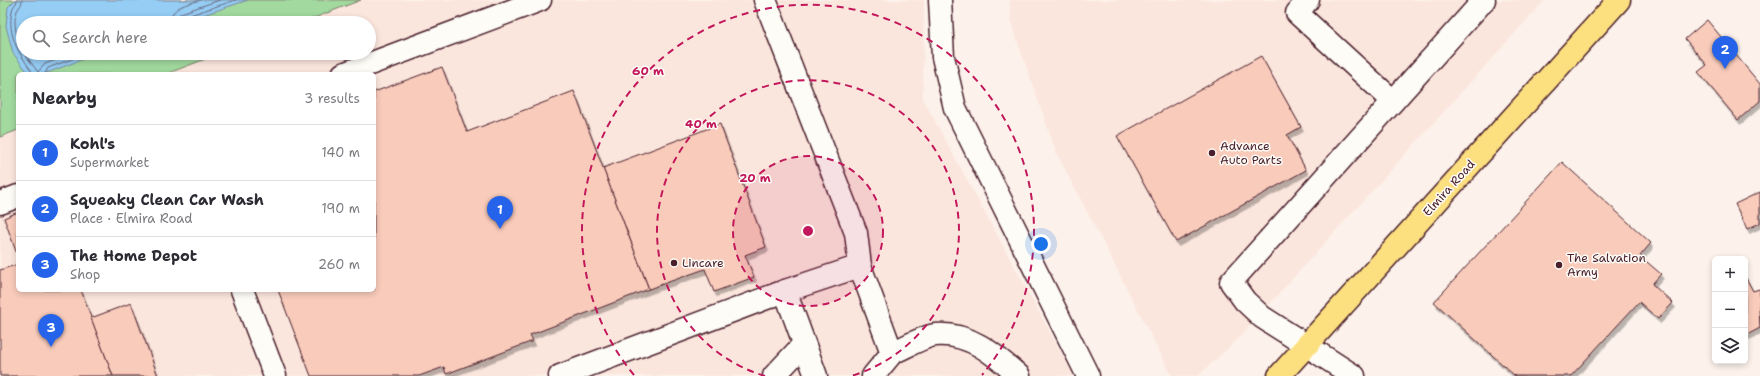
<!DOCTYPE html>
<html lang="en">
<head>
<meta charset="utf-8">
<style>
	:root { --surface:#fff; --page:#f2f2f3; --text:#2b2b33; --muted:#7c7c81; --line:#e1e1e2; --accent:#2563eb }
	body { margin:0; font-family:"Shantell Sans",sans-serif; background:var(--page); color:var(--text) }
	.controls { position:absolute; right:12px; bottom:12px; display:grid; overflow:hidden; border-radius:6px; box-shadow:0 2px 6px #0003 }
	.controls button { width:36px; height:36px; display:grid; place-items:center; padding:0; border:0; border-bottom:1px solid var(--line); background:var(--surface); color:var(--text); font:20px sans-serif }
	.you { position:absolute; left:1041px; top:244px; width:14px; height:14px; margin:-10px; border:3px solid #fff; border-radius:50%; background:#1a73e8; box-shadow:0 0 0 6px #1a73e833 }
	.badge { display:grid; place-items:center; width:26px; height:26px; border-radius:50%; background:var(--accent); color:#fff; font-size:13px; font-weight:700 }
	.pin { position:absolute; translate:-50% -33px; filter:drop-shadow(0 1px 2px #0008) }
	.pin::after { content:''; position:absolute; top:21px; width:14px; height:12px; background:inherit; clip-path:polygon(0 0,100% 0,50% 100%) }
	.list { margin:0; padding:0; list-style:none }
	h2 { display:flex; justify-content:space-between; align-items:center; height:52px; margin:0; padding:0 16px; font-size:17px }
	h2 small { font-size:13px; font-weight:400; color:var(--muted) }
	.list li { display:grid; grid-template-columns:26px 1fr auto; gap:12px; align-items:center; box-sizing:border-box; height:56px; padding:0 16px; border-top:1px solid var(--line) }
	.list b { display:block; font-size:15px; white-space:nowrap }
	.list p { margin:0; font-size:13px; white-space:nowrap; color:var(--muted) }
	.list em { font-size:13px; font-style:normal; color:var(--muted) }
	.icon { flex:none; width:22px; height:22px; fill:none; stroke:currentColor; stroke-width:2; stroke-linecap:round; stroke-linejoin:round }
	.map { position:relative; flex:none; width:1760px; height:376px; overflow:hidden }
	.search { position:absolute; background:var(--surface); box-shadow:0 2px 6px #0003; left:16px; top:16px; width:360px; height:44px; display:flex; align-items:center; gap:10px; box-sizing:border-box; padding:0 14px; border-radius:22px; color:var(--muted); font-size:15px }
	.panel { position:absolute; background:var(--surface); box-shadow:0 2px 6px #0003; left:16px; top:72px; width:360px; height:220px; border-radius:6px }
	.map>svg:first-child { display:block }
	.built { fill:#fbe6dd }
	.green { fill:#a1d99e; stroke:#767c64 }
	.water { fill:#95cdf4; stroke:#7787a4 }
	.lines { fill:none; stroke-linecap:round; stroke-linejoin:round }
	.shore { stroke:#68657b; stroke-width:1 }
	.building { fill:#f8cbbb; stroke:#4a1f2b; filter:url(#shadow) }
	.minor-casing { stroke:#4a1f2b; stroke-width:25 }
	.highway-casing { stroke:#4a1f2b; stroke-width:25 }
	.minor { stroke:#fdfcf7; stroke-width:22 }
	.highway { stroke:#fce080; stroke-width:22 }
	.ring { fill:none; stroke:#c2185b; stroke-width:2; stroke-dasharray:7 5 }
	.poi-dot { fill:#4a1f2b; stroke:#fdfcf7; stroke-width:1.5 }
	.labels { text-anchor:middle; stroke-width:3; stroke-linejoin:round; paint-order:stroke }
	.poi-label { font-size:12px; fill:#4a1f2b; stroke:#fdfcf7; text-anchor:start }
	.street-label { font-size:12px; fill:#4a1f2b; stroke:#fdfcf7 }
	.centre { fill:#c2185b; stroke:#fdfcf7; stroke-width:2 }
	.ring-label { font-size:12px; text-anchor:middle; font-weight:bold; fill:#c2185b; stroke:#fdfcf7; stroke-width:3; stroke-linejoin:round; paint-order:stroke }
</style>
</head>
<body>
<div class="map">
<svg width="1760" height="376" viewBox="0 0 1760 376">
	<defs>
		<filter id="shadow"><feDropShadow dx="2.5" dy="4.5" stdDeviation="0" flood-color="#0004"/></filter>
	</defs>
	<rect width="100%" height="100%" fill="#fcf2eb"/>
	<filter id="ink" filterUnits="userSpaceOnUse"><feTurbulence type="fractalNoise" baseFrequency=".025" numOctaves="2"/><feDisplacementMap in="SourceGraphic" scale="8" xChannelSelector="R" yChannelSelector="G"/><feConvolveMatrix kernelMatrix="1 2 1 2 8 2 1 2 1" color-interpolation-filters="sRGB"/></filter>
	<g filter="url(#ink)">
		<g class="built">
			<path d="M361,0H924L923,99L1074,376H0V137L18,130V290H374V74H166L221,53H369V23H301Z"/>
			<path d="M1010,0H1545L1237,340L1198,376H1172L1056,152L1011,23Z"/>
		</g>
		<path class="green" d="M0,0H361L301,23H23V53H221L166,74H18V130L0,137Z"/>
		<path class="water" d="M15,0H248L179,23H23V53H99L44,74H29L13,53L6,26L8,7Z"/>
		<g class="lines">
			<g class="shore">
				<path d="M17,0C17,5 12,6 12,11C7,34 18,52 31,70L32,74"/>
				<path d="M22,0C22,6 19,6 17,11C12,21 17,42 23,51"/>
				<path d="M170,23C170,6 188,4 201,0"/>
				<path d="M176,23L177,17L181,13L220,0"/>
				<path d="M181,23L184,17L236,0"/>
				<path d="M24,53L38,72L45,64L74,53"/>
				<path d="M45,74L48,68L88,53"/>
			</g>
		</g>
		<g class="building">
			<path d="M1707,20L1760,84V101L1738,120L1698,72L1707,65L1685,39Z"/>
			<path d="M1261,56L1301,127L1287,135L1306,170L1176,242L1117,136Z"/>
			<path d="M442,67L467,132L574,91L649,289L530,335L533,341L446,374L444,367L419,376H311L278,290H374V92Z"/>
			<path d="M720,124L766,247L745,255L754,277L714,292L705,269L649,289L603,168Z"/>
			<path d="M1562,162L1651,243L1640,256L1661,274L1652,284L1673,303L1658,319L1639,302L1571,376H1515L1434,302Z"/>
			<path d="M1760,192V223L1747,229L1735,204Z"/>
			<path d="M18,212V257L4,218Z"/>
			<path d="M18,264V290H81L113,376H0V270Z"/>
			<path d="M1745,276L1753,291L1759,289L1760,291L1759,308L1760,328L1747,335L1745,331Z"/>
			<path d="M131,303L158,376H113L91,318Z"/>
		</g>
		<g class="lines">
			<defs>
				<g id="minor">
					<path d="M765,0L856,233L860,266L892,353L873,376"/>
					<path d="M940,0L943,57L955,108L1088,376"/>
					<path d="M1308,0L1297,13L1393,101"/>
					<path d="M343,74L540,0"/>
					<path d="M0,203L18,196"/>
					<path d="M242,290L275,376"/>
					<path d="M785,291L816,376"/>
					<path d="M892,353C904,348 924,336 935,335C970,332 995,355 1019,376"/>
					<path d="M560,376L785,291L860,266"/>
					<path d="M774,376L803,345"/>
					<path d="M1354,376L1262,317L1245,301L1231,282L1484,0"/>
				</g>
				<path id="highway" d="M1279,376L1619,0"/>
			</defs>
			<use href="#minor" class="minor-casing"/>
			<use href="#highway" class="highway-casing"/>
			<use href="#minor" class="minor"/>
			<use href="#highway" class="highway"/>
		</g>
	</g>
	<circle cx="808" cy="231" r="75" fill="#c2185b" fill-opacity=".12"/>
	<g class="ring">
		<circle cx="808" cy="231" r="75"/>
		<path d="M765 376A151 151 0 1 1 851 376"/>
		<path d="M634 375A226 226 0 1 1 982 375"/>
	</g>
	<g class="poi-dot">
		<circle cx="1212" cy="153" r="4"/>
		<circle cx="674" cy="263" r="4"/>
		<circle cx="1559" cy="265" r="4"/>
	</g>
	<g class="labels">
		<g class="poi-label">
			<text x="1220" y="150">Advance<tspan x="1220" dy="14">Auto Parts</tspan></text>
			<text x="1567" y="262">The Salvation<tspan x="1567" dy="14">Army</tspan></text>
			<text x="682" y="267">Lincare</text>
		</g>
		<g class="street-label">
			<text transform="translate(1449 188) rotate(-48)" y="4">Elmira Road</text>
		</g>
	</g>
	<circle cx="808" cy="231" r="6" class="centre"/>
	<g class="ring-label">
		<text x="648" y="75">60 m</text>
		<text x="701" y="128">40 m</text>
		<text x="755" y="182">20 m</text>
	</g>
</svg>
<div class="controls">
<button>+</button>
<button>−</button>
<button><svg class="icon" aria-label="layers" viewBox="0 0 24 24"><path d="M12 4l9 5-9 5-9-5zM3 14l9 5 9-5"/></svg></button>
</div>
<div class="you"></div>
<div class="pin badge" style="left:500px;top:229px">1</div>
<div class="pin badge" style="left:1725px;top:69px">2</div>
<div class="pin badge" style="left:51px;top:347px">3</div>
<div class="search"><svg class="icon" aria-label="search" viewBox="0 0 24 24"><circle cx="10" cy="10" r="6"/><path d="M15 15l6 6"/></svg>Search here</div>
<section class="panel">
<h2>Nearby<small>3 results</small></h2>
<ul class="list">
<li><span class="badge">1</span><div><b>Kohl's</b><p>Supermarket</p></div><em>140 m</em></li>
<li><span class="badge">2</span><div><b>Squeaky Clean Car Wash</b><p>Place · Elmira Road</p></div><em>190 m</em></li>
<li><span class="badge">3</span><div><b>The Home Depot</b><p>Shop</p></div><em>260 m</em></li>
</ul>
</section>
</div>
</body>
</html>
